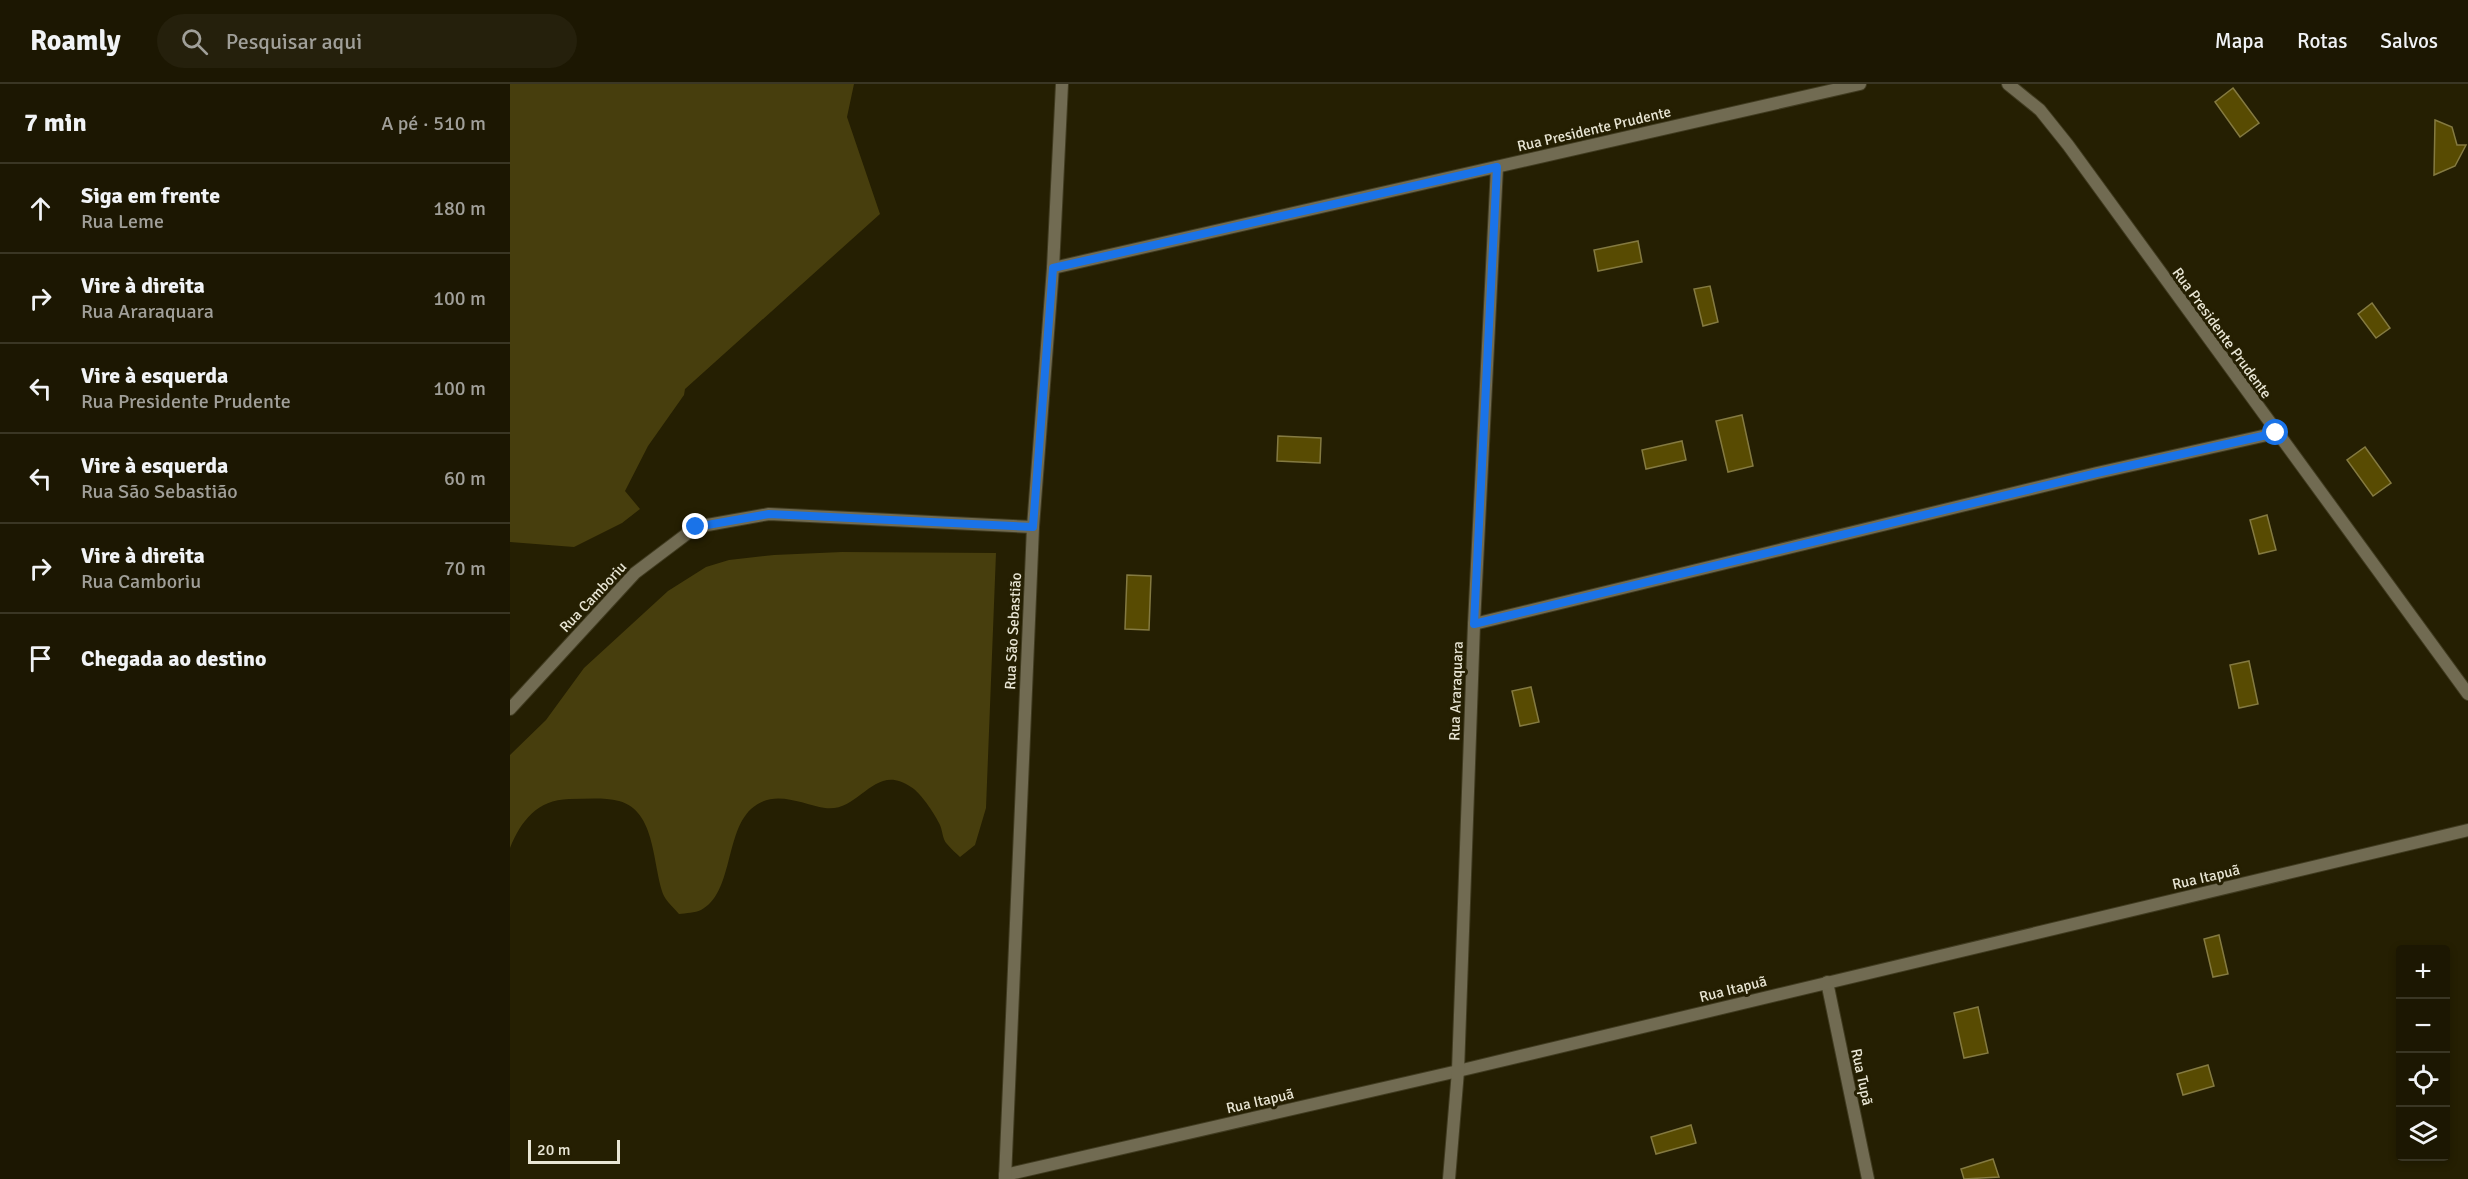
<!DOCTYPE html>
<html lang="pt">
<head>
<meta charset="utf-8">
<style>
	:root { --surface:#1c1702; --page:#25200c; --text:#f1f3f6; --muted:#a09f99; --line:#3a3624 }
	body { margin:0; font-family:Signika,sans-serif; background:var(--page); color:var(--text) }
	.controls { position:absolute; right:18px; bottom:18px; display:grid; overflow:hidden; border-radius:6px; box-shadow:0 3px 9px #0003 }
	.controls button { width:54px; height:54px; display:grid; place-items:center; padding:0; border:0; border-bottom:2px solid var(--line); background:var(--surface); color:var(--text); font:30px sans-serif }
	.scale { position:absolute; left:18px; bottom:15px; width:92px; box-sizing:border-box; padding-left:6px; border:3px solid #e9e6d5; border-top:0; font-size:16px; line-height:21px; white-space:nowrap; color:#e9e6d5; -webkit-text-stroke:4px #251f02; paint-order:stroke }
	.stop { position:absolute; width:18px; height:18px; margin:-14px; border:4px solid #1a73e8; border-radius:50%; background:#fff }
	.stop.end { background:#1a73e8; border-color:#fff; box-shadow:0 2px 6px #0008 }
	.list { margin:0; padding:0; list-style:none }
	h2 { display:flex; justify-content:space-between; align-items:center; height:78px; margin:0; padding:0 24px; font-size:26px }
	h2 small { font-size:20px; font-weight:400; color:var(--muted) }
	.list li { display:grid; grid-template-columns:39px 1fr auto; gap:18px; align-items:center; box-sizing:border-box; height:90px; padding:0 24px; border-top:2px solid var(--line) }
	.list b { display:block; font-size:22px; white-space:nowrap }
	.list p { margin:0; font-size:20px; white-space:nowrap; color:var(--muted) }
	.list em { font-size:20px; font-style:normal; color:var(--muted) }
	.icon { flex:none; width:33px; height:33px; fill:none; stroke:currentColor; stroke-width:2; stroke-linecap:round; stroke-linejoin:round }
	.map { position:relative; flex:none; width:1958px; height:1095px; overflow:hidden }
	header { display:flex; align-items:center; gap:36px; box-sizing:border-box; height:84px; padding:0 30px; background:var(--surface); border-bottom:2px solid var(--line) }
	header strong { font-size:28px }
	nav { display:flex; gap:33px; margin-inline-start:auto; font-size:21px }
	.search { width:420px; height:54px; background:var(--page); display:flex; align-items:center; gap:15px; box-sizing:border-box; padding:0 21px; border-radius:33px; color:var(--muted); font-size:22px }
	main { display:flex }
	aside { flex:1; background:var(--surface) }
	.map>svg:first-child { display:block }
	.green { fill:#473e0d }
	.water { fill:#584b02; stroke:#847a41; stroke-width:1.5 }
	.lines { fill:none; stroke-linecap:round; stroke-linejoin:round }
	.street-casing { stroke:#403b20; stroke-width:14 }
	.street { stroke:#716b52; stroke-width:12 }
	.route { stroke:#1a73e8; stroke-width:8 }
	.labels { text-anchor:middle; stroke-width:6; stroke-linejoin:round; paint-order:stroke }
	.street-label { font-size:15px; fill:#e9e6d5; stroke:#251f02 }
</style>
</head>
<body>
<header>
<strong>Roamly</strong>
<div class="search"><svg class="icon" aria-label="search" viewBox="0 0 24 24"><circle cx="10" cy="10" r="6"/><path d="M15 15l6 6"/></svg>Pesquisar aqui</div>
<nav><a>Mapa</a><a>Rotas</a><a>Salvos</a></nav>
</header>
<main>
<aside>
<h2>7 min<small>A pé · 510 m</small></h2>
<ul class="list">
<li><svg class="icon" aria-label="ahead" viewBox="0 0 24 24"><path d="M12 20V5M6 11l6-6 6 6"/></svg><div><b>Siga em frente</b><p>Rua Leme</p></div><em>180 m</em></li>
<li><svg class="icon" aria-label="right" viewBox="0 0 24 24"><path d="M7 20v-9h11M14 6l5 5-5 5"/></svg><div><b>Vire à direita</b><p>Rua Araraquara</p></div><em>100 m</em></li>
<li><svg class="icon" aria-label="left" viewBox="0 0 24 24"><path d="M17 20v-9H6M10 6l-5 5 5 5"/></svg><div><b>Vire à esquerda</b><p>Rua Presidente Prudente</p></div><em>100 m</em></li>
<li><svg class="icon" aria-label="left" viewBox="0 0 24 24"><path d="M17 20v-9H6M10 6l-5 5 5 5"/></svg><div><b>Vire à esquerda</b><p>Rua São Sebastião</p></div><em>60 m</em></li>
<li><svg class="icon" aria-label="right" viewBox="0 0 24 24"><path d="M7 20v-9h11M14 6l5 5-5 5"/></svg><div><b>Vire à direita</b><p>Rua Camboriu</p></div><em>70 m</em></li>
<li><svg class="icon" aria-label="arrive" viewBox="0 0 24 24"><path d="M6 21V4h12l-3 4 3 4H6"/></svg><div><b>Chegada ao destino</b></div></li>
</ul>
</aside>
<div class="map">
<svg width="1958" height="1095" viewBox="0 0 1958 1095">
	<rect width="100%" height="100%" fill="#251f02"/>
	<g class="green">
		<path d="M0,0H344L337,33L370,130L175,305L174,311L138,362L115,407L130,425L112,439L64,463L0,458Z"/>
		<path d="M332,468L486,469L476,724L465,761L450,773C446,769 441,765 437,760C432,755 433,746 429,739C424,729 411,709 401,703C364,677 350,729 315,724C291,720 264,704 241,725C215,749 223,809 191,826C185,829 176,829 169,830C164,824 157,818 154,812C142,783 147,727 109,717C93,713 76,715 59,715C27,716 11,737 0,764V671L36,636L74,584L158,507L196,483L219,476L264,471Z"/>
	</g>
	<g class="water">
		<path d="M1723,4L1749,39L1730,53L1705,18Z"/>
		<path d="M1925,36L1942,43L1947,61H1956L1945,82L1924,91Z"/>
		<path d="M1128,157L1132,178L1088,187L1084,166Z"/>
		<path d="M1200,202L1208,238L1193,242L1184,205Z"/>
		<path d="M1862,219L1880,244L1866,254L1848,230Z"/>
		<path d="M1232,331L1243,382L1218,388L1206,337Z"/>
		<path d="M768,352L811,354L810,379L767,377Z"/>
		<path d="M1172,357L1176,376L1136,385L1132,366Z"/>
		<path d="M1855,363L1881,399L1863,412L1837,376Z"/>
		<path d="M1757,431L1766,466L1749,470L1740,436Z"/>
		<path d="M617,491L641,492L639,546L615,545Z"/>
		<path d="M1739,577L1748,620L1729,624L1720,581Z"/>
		<path d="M1021,603L1029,638L1010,642L1002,607Z"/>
		<path d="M1709,851L1718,890L1703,893L1694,855Z"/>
		<path d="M1468,923L1478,969L1454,974L1444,929Z"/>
		<path d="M1698,981L1704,1002L1673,1011L1667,990Z"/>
		<path d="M1181,1041L1186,1059L1146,1070L1141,1053Z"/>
		<path d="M1483,1075L1489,1093L1454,1095L1451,1085Z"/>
	</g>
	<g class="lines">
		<defs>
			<g id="street">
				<path d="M1498,0L1530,26L1558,61L1958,610"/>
				<path d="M543,184L1350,0"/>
				<path d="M964,540L1587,389L1766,349"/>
				<path d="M0,625L125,489L186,443L259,430L523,443"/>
				<path d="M1317,898L1358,1095"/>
				<path d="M495,1091L948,987L1958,746"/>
				<path d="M495,1095L523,443L543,184L552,0"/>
				<path d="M939,1095L948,987L964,540L987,83"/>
			</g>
		</defs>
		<use href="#street" class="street-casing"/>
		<use href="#street" class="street"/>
	</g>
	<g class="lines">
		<path class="route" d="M186,443L259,430L523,443L543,184L987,83L964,540L1587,389L1766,349"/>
	</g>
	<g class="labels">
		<g class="street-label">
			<text transform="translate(1084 45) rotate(-13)" y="5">Rua Presidente Prudente</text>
			<text transform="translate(1712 249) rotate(54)" y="5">Rua Presidente Prudente</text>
			<text transform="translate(83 513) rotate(-47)" y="5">Rua Camboriu</text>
			<text transform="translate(503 547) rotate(-87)" y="5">Rua São Sebastião</text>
			<text transform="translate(946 607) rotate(-88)" y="5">Rua Araraquara</text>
			<text transform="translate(1696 793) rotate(-13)" y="5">Rua Itapuã</text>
			<text transform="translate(1223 905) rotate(-14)" y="5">Rua Itapuã</text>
			<text transform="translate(1352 993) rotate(78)" y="5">Rua Tupã</text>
			<text transform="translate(750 1017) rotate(-13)" y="5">Rua Itapuã</text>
		</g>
	</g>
</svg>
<div class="controls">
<button>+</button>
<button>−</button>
<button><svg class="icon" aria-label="locate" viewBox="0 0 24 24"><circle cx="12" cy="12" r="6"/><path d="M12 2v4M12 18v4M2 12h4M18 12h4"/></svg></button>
<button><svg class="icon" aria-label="layers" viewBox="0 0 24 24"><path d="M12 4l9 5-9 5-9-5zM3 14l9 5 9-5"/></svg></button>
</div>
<div class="scale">20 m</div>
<div class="stop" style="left:1766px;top:349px"></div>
<div class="stop end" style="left:186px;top:443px"></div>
</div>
</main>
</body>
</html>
